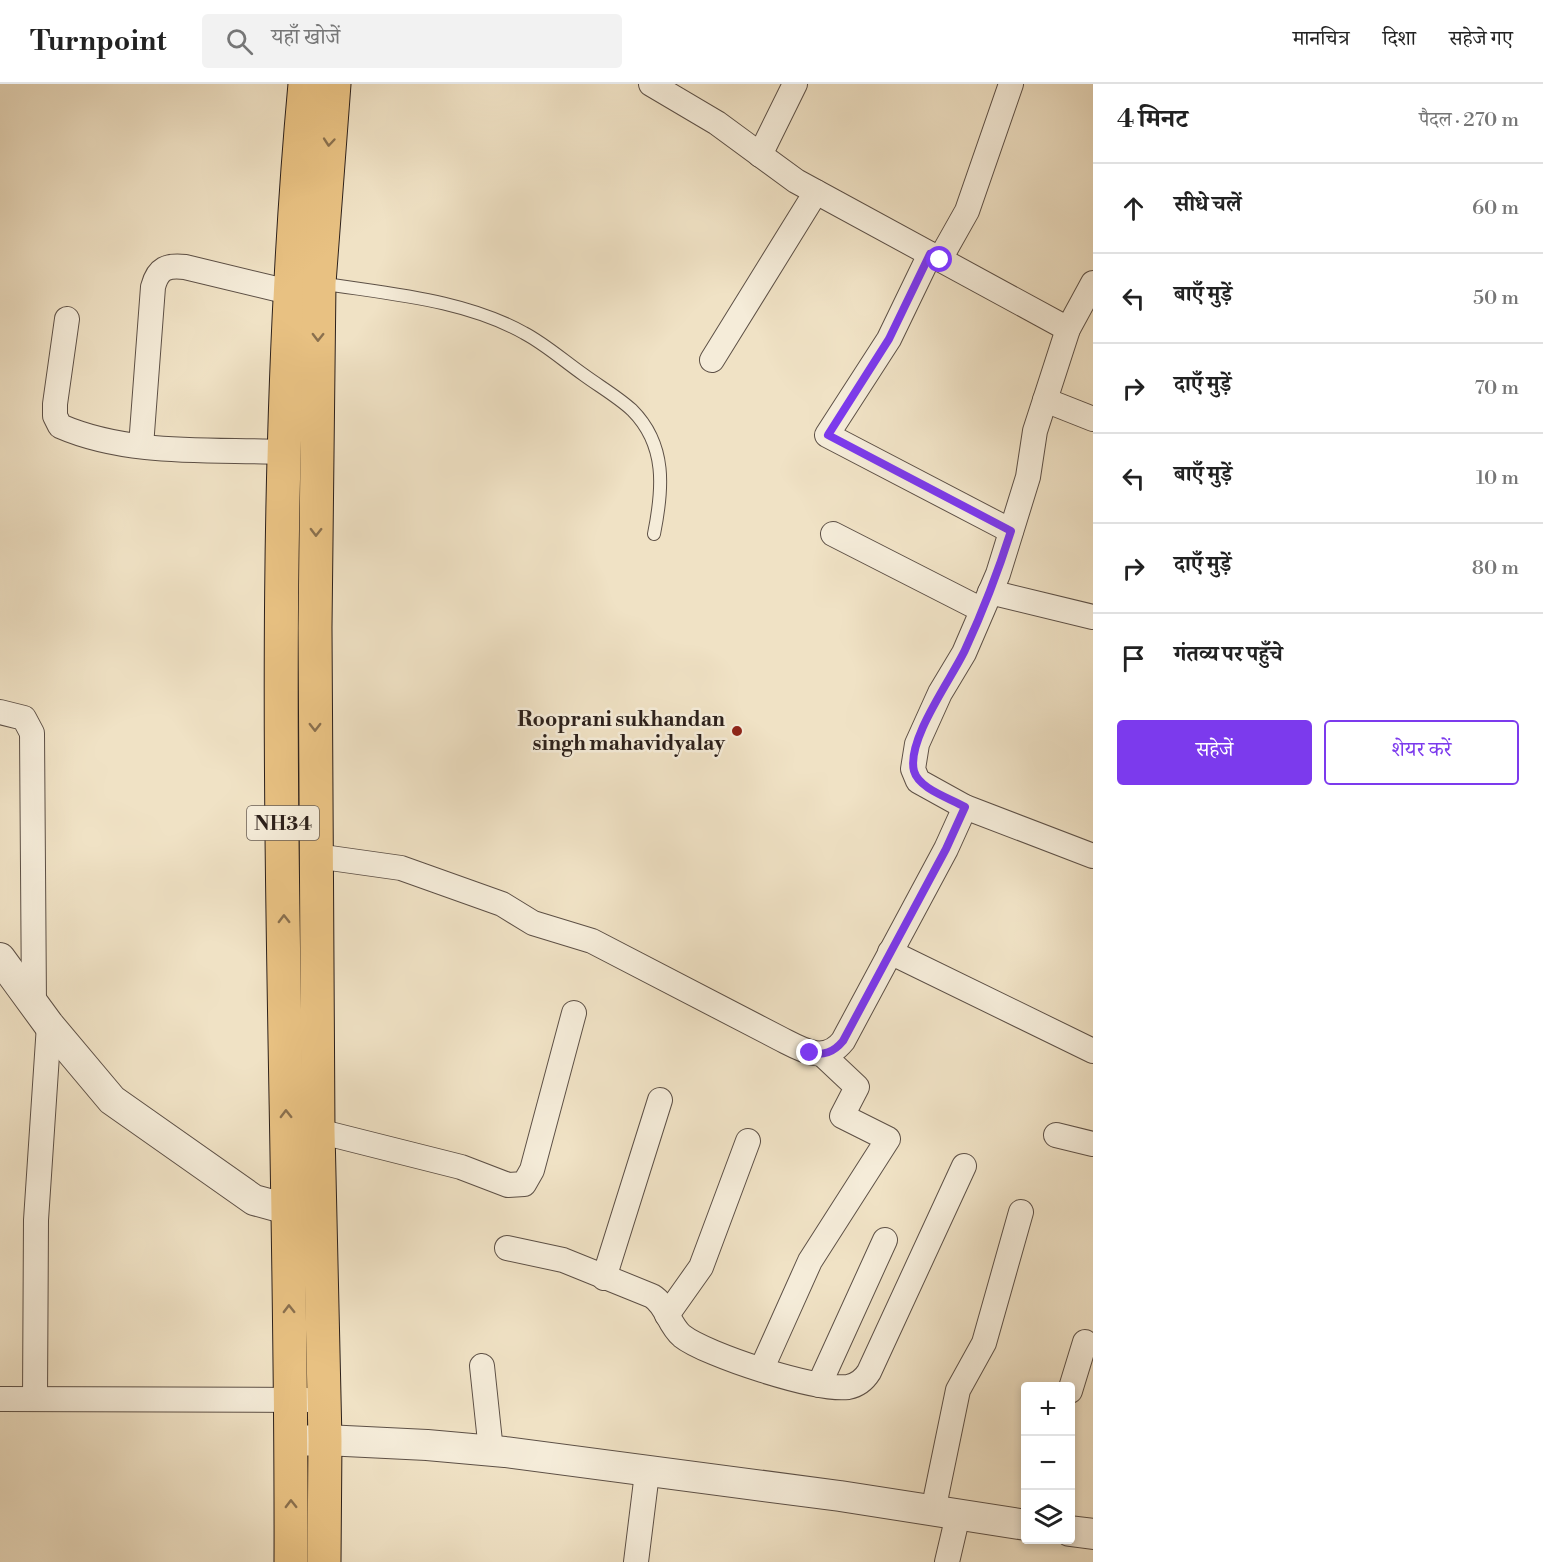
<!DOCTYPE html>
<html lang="hi">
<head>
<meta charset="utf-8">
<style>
	:root { --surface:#fff; --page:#f2f2f2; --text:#222; --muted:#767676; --line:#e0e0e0; --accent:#7c3aed }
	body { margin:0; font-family:"Libre Bodoni","Noto Serif Devanagari",serif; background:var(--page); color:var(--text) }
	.controls { position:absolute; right:18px; bottom:18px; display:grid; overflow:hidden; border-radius:6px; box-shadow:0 3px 9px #0003 }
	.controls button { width:54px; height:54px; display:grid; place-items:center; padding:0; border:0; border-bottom:2px solid var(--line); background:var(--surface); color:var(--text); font:30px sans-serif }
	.stop { position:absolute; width:18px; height:18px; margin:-14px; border:4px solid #7c3aed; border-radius:50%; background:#fff }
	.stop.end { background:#7c3aed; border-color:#fff; box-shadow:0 2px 6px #0008 }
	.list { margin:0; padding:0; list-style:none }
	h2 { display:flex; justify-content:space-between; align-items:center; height:78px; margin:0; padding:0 24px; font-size:26px }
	h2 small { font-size:20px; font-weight:400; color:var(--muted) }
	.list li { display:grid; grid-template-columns:39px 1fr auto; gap:18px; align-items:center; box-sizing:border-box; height:90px; padding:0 24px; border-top:2px solid var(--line) }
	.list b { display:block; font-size:22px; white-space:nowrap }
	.list em { font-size:20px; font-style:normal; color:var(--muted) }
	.actions { display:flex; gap:12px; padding:18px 24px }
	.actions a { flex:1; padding:14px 0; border:2px solid var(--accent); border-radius:6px; text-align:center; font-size:21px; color:var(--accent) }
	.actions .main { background:var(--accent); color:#fff }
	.icon { flex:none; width:33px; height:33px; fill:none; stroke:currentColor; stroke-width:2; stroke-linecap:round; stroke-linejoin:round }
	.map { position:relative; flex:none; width:1093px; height:1478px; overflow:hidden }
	header { display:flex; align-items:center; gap:36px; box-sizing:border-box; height:84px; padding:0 30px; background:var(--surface); border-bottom:2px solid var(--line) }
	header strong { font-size:28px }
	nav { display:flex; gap:33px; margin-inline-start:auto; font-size:21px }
	.search { width:420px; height:54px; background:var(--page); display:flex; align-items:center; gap:15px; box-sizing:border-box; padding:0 21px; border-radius:6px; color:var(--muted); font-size:22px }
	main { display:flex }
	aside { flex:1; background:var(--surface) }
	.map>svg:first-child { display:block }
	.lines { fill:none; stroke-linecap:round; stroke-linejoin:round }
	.service-casing { stroke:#5d5046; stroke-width:14 }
	.minor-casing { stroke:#5d5046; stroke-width:26 }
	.tertiary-casing { stroke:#5d5046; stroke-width:32 }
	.trunk-casing { stroke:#2c201b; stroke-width:35 }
	.service { stroke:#f5ecd9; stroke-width:12 }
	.minor { stroke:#f5ecd9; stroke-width:24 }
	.tertiary { stroke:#f5ecd9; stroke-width:30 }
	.trunk { stroke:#e8c182; stroke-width:33 }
	.oneway { stroke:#8a704e }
	.route { stroke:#7c3aed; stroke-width:8 }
	.poi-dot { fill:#8f2418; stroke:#f5ecd9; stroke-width:2 }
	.labels { text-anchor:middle; stroke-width:5; stroke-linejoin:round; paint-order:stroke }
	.shield { fill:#f5ecd9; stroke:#685d54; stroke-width:1.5 }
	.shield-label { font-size:20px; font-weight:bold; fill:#2c201b }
	.poi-label { font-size:21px; font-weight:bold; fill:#2c201b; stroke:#f5ecd9; text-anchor:end }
</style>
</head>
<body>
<header>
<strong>Turnpoint</strong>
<div class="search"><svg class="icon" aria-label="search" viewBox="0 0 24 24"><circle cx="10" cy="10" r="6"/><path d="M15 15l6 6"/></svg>यहाँ खोजें</div>
<nav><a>मानचित्र</a><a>दिशा</a><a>सहेजे गए</a></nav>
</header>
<main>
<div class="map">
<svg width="1093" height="1478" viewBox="0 0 1093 1478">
	<rect width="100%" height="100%" fill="#f0e2c5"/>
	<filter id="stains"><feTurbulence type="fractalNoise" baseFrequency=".00333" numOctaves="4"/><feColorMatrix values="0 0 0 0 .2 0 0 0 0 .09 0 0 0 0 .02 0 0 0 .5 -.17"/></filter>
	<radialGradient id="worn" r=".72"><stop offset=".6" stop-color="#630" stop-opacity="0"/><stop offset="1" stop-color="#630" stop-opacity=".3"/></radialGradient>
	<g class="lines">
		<defs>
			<path id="service" d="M320,199C388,210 463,215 524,249C545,260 564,277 584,291C599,302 618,313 632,326C667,361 663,405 654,450"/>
			<g id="minor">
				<path d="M651,0L717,39L796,97L1068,245"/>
				<path d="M760,71L795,0"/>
				<path d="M930,170L889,255L827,351L1011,447"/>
				<path d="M940,175L967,127L1011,0"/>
				<path d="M1093,199L1068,245L1035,347L1028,393L998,490L964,569L940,609L917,660L913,685L918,697L965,723L1093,772"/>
				<path d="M67,235L55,320V332L60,342C129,372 210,365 283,368"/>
				<path d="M712,276L816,108"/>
				<path d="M1045,316L1093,335"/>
				<path d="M141,362L153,203C158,184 167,181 185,183L289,208"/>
				<path d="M833,450L982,526"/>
				<path d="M990,508L1093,533"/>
				<path d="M0,628L24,634L32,649L34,920"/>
				<path d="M316,772L401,784L502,820L533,839L592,857L779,954C801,965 824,981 843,957L946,765L965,723"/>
				<path d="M890,868L1093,967"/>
				<path d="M318,1047L461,1083L508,1101L524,1100L532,1086L574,929"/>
				<path d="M1056,1051L1093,1060"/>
				<path d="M507,1164L563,1176L652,1212C667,1221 668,1240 682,1252C706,1271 817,1307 848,1303C858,1301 864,1296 869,1288L964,1082"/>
				<path d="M604,1194L660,1016"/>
				<path d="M667,1231L701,1183L748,1057"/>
				<path d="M482,1282L491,1367"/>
				<path d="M762,1284L810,1177L888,1055L842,1032L857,1003L823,971"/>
				<path d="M819,1301L885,1156"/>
				<path d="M1070,1307L1085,1258"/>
				<path d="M0,1315L307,1316"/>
				<path d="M35,1315L36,1136L49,941"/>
				<path d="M933,1427L958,1306L984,1259L1021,1128"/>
				<path d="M636,1478L647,1389"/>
				<path d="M947,1478L958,1431"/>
			</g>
			<g id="tertiary">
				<path d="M0,874L49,941L112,1016L254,1116L287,1125L312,1127"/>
				<path d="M290,1357L325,1356L427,1361L505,1368L840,1412L1026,1441"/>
				<path d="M1070,1447L1093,1450"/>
			</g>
			<g id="trunk">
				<path d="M291,1478C293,986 260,491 305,0"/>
				<path d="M324,1478L325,1356L318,1047L315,544L319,199L334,0"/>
			</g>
		</defs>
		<use href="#service" class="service-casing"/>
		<use href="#minor" class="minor-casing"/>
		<use href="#tertiary" class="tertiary-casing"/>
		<use href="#trunk" class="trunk-casing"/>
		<use href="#service" class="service"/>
		<use href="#minor" class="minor"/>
		<use href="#tertiary" class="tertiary"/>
		<use href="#trunk" class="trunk"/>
	</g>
	<defs><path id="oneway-chevron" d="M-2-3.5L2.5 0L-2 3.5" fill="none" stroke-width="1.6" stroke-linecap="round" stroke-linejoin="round" transform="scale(1.5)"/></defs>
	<g class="oneway">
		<use href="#oneway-chevron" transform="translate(329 58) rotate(95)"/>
		<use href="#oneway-chevron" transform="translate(318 253) rotate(91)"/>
		<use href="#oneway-chevron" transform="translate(316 448) rotate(91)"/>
		<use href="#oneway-chevron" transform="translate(315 643) rotate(90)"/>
		<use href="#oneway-chevron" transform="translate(284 835) rotate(-91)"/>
		<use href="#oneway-chevron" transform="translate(286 1030) rotate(-91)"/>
		<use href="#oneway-chevron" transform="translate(289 1225) rotate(-91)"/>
		<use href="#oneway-chevron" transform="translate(291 1420) rotate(-91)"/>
	</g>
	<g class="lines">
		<path class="route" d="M810,969C824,971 833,969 843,957L946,765L965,723C950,714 919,705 914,687C906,656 952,594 965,566C983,527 998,488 1011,447L828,351L889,255L930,170L940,176"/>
	</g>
	<circle class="poi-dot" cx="737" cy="647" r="6"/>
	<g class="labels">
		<rect class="shield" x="247" y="722" width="72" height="34" rx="4.5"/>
		<g class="shield-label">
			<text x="283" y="746">NH34</text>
		</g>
		<g class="poi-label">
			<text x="725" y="642">Rooprani sukhandan<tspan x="725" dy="24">singh mahavidyalay</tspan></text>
		</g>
	</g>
	<rect width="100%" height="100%" filter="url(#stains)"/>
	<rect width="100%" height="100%" fill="url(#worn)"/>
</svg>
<div class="controls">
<button>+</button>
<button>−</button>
<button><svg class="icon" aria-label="layers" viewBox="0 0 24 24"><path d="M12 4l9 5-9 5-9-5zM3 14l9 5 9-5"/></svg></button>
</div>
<div class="stop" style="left:940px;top:176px"></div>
<div class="stop end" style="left:810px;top:969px"></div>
</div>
<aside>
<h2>4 मिनट<small>पैदल · 270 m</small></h2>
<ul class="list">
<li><svg class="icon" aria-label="ahead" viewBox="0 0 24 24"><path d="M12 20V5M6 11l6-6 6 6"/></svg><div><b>सीधे चलें</b></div><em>60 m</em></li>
<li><svg class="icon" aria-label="left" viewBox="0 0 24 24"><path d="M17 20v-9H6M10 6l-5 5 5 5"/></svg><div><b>बाएँ मुड़ें</b></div><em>50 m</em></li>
<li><svg class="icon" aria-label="right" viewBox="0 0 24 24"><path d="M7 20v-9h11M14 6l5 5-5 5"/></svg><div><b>दाएँ मुड़ें</b></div><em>70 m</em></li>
<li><svg class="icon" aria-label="left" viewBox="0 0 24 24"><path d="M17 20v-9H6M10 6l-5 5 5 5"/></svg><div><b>बाएँ मुड़ें</b></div><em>10 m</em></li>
<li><svg class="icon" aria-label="right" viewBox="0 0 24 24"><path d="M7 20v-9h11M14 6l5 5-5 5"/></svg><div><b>दाएँ मुड़ें</b></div><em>80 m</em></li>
<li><svg class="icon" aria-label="arrive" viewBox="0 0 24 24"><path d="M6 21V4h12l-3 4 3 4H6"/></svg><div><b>गंतव्य पर पहुँचे</b></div></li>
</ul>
<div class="actions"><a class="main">सहेजें</a><a>शेयर करें</a></div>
</aside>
</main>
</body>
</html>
